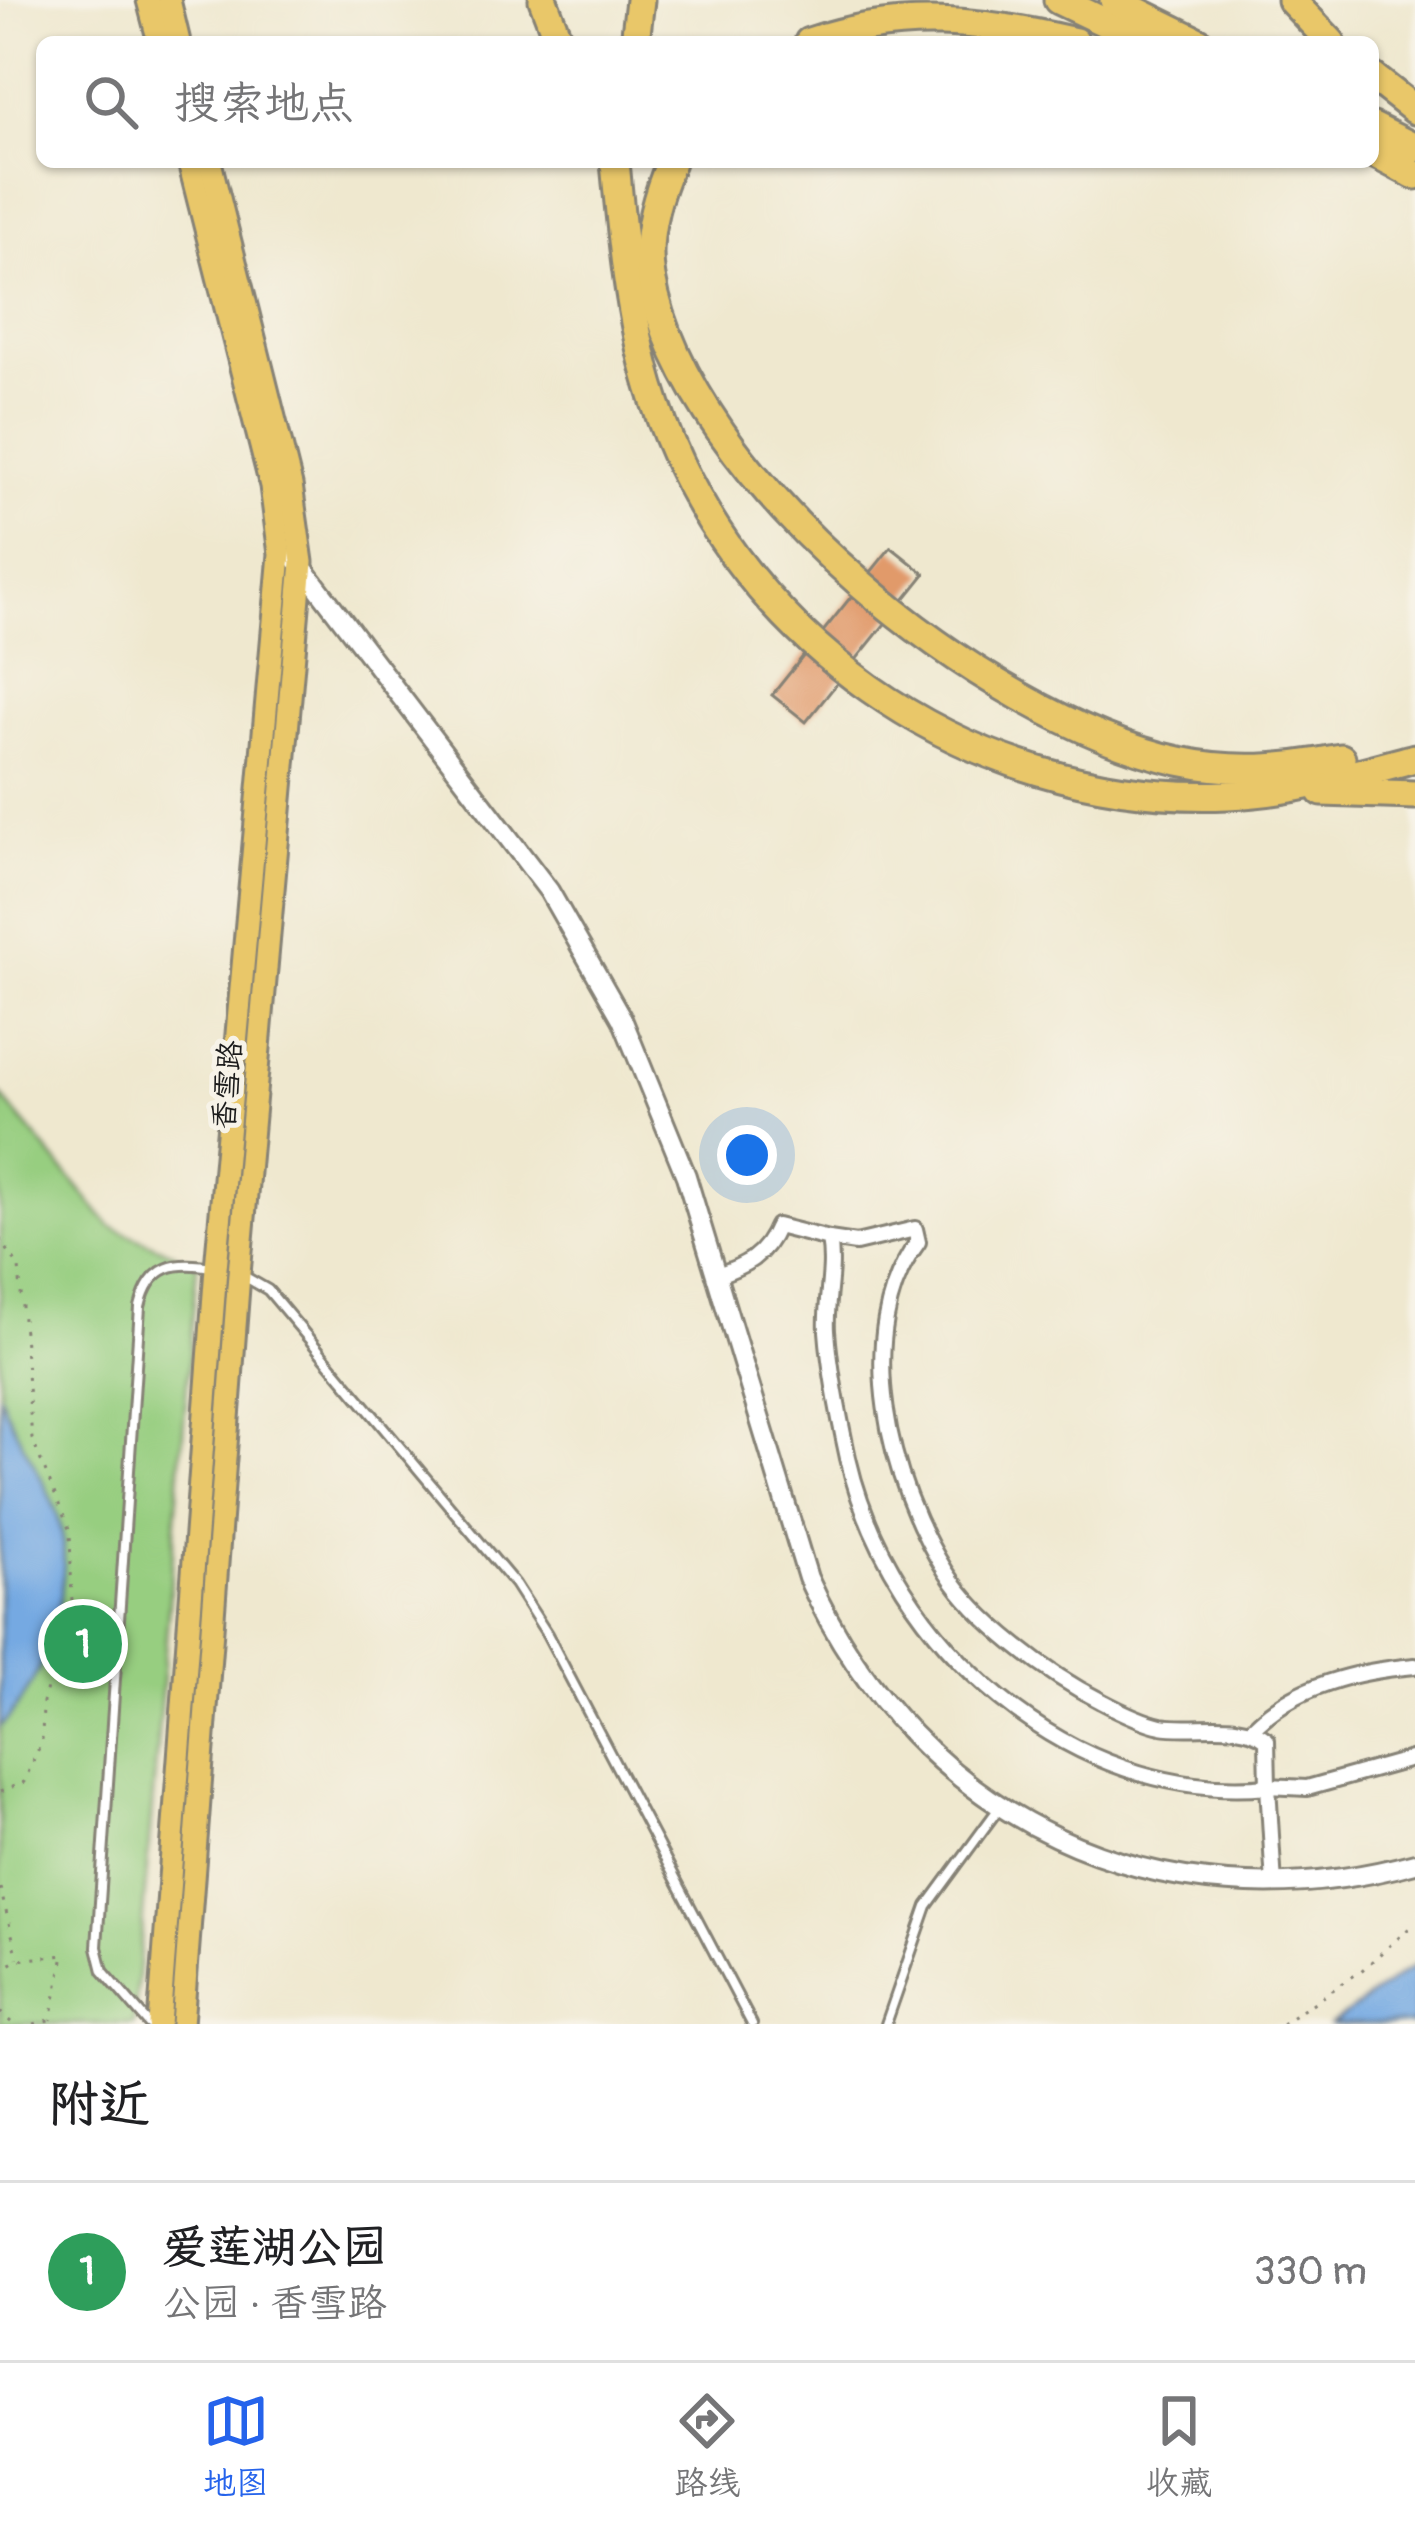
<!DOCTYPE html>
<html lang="zh">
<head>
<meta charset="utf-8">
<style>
	:root { --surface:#fff; --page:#f2f2f2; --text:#202124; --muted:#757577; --line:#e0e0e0; --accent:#2563eb }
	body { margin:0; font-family:Pangolin,"LXGW WenKai TC",sans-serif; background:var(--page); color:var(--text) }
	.you { position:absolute; left:747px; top:1155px; width:42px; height:42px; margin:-30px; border:9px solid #fff; border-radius:50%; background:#1a73e8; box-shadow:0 0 0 18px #1a73e833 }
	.badge { display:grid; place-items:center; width:78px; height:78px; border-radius:50%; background:var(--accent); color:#fff; font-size:39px; font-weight:700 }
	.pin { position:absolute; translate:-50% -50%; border:6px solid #fff; box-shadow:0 3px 12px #0006 }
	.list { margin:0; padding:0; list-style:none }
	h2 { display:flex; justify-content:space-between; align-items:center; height:156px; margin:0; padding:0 48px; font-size:51px }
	h2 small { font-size:39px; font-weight:400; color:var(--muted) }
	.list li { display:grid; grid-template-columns:78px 1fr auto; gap:36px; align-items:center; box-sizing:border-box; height:180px; padding:0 48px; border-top:3px solid var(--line) }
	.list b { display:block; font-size:45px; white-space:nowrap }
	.list p { margin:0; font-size:39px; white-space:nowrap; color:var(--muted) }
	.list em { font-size:39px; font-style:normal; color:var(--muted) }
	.icon { flex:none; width:66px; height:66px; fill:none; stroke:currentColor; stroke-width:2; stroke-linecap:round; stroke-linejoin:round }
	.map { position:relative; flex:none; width:1415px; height:2024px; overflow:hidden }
	.search { position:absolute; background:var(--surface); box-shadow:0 3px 9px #0004; left:36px; right:36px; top:36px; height:132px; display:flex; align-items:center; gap:30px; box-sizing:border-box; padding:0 42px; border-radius:18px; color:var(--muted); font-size:45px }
	.sheet { height:336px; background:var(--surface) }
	nav { display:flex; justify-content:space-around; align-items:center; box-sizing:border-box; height:168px; border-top:3px solid var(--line); background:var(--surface); font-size:33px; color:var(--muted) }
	nav a { display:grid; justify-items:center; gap:6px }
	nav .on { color:var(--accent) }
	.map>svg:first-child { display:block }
	.green { fill:#97ce80; stroke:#5a754e; stroke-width:3 }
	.water { fill:#75a9e2; stroke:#48627f; stroke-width:3 }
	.building { fill:#e19a6a }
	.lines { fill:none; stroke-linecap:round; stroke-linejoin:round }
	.service-casing { stroke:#868276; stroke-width:14 }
	.minor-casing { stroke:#868276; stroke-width:20 }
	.tertiary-casing { stroke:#868276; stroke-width:24 }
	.primary-casing { stroke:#868276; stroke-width:27 }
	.motorway-casing { stroke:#868276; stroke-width:33 }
	.path { stroke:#868276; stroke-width:3; stroke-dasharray:3 9; stroke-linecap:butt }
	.service { stroke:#fff; stroke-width:8 }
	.minor { stroke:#fff; stroke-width:14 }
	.tertiary { stroke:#fff; stroke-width:18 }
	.primary { stroke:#e9c769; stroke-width:21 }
	.motorway { stroke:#e9c769; stroke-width:27 }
	.labels { text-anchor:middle; stroke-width:10; stroke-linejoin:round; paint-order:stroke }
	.street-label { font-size:30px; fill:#1c1c1c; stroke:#f7f3e8 }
</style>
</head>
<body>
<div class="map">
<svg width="1415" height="2024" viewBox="0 0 1415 2024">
	<rect width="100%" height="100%" fill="#f7f3e8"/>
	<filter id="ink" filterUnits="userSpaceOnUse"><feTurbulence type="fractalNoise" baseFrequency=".00833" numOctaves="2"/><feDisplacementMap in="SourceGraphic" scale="24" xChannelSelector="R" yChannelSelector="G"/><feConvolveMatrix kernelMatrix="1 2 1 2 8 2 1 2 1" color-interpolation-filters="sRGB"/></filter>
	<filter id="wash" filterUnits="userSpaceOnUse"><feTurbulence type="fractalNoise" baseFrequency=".004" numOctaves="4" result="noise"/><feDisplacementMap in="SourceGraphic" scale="48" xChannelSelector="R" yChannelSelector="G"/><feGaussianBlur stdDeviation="2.7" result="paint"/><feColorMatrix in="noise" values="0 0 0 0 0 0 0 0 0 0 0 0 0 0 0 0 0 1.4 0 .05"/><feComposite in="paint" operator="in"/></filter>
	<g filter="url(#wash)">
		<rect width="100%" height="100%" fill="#efe8cf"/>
		<path class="green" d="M0,1094L110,1226L197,1264L134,2024H0Z"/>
		<g class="water">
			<path d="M0,1394C14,1435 41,1470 56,1511C80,1573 46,1682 0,1727Z"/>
			<path d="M1415,1965V2024H1331Z"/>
		</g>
		<g id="blocks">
			<path class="building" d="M891,547L925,574L806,722L772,695Z"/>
		</g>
	</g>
	<g filter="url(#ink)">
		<use href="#blocks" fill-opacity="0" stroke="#868276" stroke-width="3"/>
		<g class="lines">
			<defs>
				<g id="service">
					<path d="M242,1275L268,1290L515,1584L547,1634L752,2024"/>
					<path d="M149,2024L103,1971L97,1947L140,1307C150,1264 176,1260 216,1268"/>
					<path d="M886,2024L927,1906L999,1808"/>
				</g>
				<g id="minor">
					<path d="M829,1239L856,1243L915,1229L918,1242C850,1333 890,1484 946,1572C978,1622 1049,1675 1101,1701C1118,1710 1142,1722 1161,1726C1194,1732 1241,1718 1267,1740L1268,1786L1307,1788L1415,1758"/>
					<path d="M715,1276C746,1265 764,1257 777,1226L829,1239C835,1270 825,1300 827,1331C830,1372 839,1417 848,1458C890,1642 1072,1805 1268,1786L1274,1885"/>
					<path d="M1253,1728C1295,1685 1356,1671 1415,1666"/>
				</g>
				<path id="tertiary" d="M296,559L549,891L622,1019L686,1176L808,1578C917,1819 1159,1933 1415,1863"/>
				<g id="primary">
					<path d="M148,0L159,42"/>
					<path d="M169,0L179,42"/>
					<path d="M159,2024L216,1268L280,554L271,486L189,162"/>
					<path d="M182,2024L239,1274L302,562L291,485L210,162"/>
				</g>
				<g id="motorway">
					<path d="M543,0L559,42"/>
					<path d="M1058,0L1146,42"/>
					<path d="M1114,0L1199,42"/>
					<path d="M1291,0L1331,42"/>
					<path d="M635,42L640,0"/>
					<path d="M809,42C900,11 983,20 1075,42"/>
					<path d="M1373,77L1415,110"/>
					<path d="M1373,127L1415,148"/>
					<path d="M1373,153L1415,175"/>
					<path d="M615,162C622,236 629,314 650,386C725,636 968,806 1228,795C1291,793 1355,774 1415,758"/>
					<path d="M671,162C656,197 644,238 651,277C687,480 985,719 1179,761C1234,773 1286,769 1341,758"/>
					<path d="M1322,792L1415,795"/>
				</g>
			</defs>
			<use href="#service" class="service-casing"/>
			<use href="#minor" class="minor-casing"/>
			<use href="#tertiary" class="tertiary-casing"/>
			<use href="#primary" class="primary-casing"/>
			<use href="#motorway" class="motorway-casing"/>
			<g class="path">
				<path d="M0,1239L19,1267L32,1439L70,1531L72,1605L43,1702L42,1741L24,1782L0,1792"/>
				<path d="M0,1888L18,1958"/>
				<path d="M0,1970L18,1960L64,1955L51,2020"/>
				<path d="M0,2012L13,2024"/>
				<path d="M34,2024L49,2020"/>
				<path d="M1282,2024L1361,1971L1415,1923"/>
			</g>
			<use href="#service" class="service"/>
			<use href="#minor" class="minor"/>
			<use href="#tertiary" class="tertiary"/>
			<use href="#primary" class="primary"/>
			<use href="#motorway" class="motorway"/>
		</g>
	</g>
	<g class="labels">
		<g class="street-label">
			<text transform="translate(227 1085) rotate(-85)" y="10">香雪路</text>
		</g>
	</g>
</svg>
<div class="you"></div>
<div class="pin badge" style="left:83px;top:1644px;background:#2e9e5b">1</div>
<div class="search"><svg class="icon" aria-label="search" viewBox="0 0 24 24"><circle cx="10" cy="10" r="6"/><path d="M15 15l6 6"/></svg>搜索地点</div>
</div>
<section class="sheet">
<h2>附近<small></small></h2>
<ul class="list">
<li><span class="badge" style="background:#2e9e5b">1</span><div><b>爱莲湖公园</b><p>公园 · 香雪路</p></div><em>330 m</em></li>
</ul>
</section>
<nav>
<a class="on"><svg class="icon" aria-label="map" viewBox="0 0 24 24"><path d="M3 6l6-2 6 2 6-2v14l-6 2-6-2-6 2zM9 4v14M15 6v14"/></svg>地图</a>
<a><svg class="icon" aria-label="directions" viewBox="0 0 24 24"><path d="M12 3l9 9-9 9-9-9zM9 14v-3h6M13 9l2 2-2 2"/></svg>路线</a>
<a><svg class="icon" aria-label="saved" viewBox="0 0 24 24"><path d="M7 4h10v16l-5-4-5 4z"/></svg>收藏</a>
</nav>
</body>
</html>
